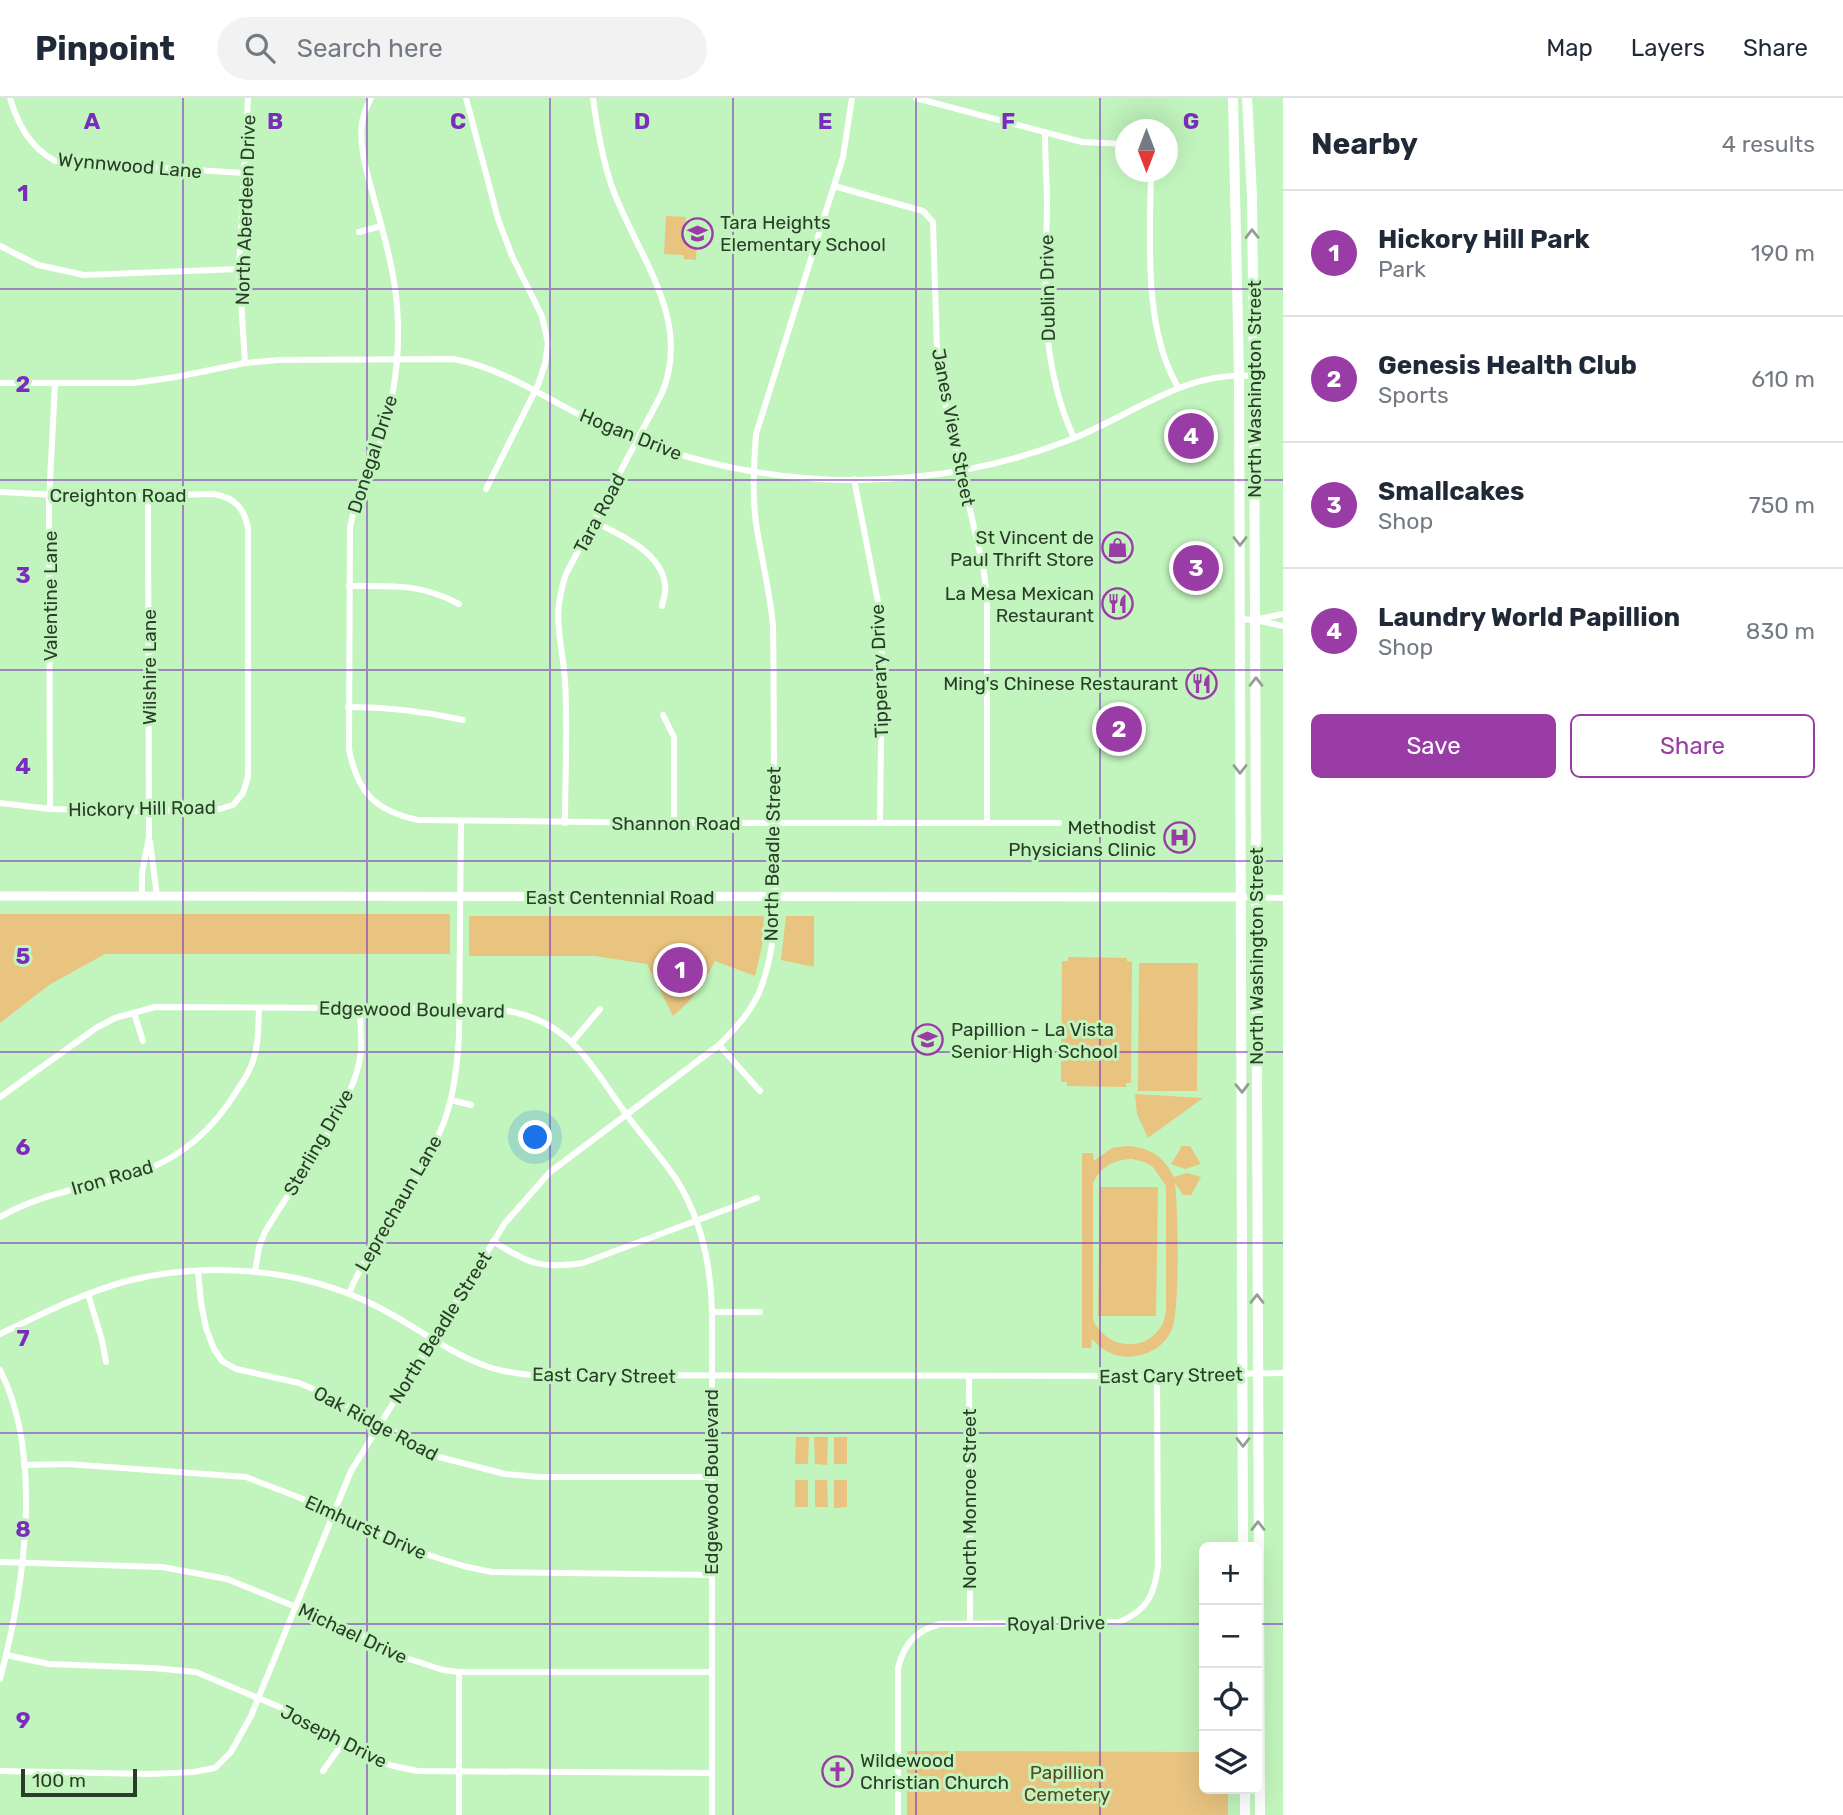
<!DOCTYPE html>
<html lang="en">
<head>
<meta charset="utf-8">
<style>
	:root { --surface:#fff; --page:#f2f2f3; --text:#1f2937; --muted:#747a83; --line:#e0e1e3; --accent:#993ca6 }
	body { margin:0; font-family:Rubik,sans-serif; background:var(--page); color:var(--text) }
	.controls { position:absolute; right:21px; bottom:21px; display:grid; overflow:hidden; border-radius:10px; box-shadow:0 7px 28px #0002 }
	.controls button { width:63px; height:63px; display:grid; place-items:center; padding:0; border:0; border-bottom:2px solid var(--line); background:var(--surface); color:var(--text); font:35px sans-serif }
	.compass { position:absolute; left:1115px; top:21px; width:63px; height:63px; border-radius:50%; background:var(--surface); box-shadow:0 7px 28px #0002; rotate:180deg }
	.scale { position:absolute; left:21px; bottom:18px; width:116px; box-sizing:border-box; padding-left:7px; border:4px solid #293d28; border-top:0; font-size:19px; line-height:24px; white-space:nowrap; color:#293d28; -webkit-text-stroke:5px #c2f4bd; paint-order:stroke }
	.you { position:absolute; left:536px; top:1040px; width:24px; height:24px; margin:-18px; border:5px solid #fff; border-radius:50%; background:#1a73e8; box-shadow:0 0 0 10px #1a73e833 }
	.badge { display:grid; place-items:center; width:46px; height:46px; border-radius:50%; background:var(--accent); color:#fff; font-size:23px; font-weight:700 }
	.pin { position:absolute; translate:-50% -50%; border:4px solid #fff; box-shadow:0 2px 7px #0006 }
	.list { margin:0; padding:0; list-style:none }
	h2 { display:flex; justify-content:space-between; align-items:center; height:91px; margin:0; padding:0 28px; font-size:30px }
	h2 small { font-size:23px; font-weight:400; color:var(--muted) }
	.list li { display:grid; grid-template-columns:46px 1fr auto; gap:21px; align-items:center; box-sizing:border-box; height:126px; padding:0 28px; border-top:2px solid var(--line) }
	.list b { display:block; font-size:26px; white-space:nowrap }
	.list p { margin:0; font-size:23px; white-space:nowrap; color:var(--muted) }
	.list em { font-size:23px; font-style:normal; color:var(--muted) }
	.actions { display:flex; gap:14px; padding:21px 28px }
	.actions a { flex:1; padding:16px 0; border:2px solid var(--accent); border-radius:10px; text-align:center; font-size:24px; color:var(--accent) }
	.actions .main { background:var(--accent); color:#fff }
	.icon { flex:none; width:38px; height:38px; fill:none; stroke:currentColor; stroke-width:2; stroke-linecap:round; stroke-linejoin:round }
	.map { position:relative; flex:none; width:1283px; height:1717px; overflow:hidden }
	header { display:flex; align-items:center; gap:42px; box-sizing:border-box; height:98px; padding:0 35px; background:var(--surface); border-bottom:2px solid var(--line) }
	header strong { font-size:33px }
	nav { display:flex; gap:38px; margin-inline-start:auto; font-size:24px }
	.search { width:490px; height:63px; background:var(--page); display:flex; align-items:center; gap:18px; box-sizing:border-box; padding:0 24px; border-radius:38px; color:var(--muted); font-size:26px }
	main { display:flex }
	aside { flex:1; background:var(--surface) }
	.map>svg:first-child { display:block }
	.green { fill:#e8c480; fill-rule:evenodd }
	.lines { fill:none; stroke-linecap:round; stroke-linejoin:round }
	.street { stroke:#fff; stroke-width:6 }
	.secondary { stroke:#fff; stroke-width:9 }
	.primary { stroke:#fff; stroke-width:10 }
	.oneway { stroke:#949e94 }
	.grid { fill:none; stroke:#7b2cbf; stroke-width:2; stroke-opacity:0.55 }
	.labels { text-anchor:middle; stroke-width:6; stroke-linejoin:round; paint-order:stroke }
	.street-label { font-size:19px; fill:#293d28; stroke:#c2f4bd }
	.poi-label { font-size:19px; fill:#293d28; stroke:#c2f4bd; text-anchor:end }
	.park-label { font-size:19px; fill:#584621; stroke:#c2f4bd }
	.grid-label { font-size:23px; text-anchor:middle; font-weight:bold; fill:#7b2cbf; stroke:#c2f4bd; stroke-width:6; stroke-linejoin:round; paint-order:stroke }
</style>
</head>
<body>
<header>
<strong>Pinpoint</strong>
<div class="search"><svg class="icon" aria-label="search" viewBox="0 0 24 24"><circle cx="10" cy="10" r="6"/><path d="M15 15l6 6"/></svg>Search here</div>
<nav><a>Map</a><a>Layers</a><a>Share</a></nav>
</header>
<main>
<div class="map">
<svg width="1283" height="1717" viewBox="0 0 1283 1717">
	<rect width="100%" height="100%" fill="#c2f4bd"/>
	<g class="green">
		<path d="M666,118L686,119L685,138L697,139L696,162L684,161L683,157L664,156Z"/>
		<path d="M0,816H450V856H105L49,887L0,925Z"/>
		<path d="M469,818H764L762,848L755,878L715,863C704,885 692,903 673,918L647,866L595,858H469Z"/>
		<path d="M786,818H814V869L781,862Z"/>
		<path d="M1068,859L1127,860V863L1132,864L1131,985H1126V989L1067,988V984H1061L1062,863H1068Z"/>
		<path d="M1139,865H1198L1197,993H1138Z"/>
		<path d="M1135,996L1203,1000L1148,1040L1137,1016Z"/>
		<path d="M1126,1048C1150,1049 1163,1058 1174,1079L1187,1075L1201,1079L1191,1097H1183L1175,1085C1178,1107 1180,1214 1172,1231C1166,1246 1152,1256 1135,1258C1119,1261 1103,1254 1092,1241L1091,1250H1082V1055H1093L1094,1063L1112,1050ZM1132,1061L1144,1064L1153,1069L1166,1088V1213C1161,1253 1110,1258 1093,1222V1085C1100,1069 1114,1061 1132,1061Z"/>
		<path d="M1182,1048H1190L1201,1066L1185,1071L1171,1066Z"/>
		<path d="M1100,1089H1158L1156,1218H1098Z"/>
		<path d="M796,1339H809L808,1366H795Z"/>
		<path d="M814,1339H828L827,1367L815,1366Z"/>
		<rect x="834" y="1339" width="13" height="27"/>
		<rect x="795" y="1382" width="13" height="27"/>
		<path d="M815,1382H827L828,1409H815Z"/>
		<path d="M834,1382H847V1409L834,1410Z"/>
		<path d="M907,1653L1204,1654V1691H1228V1717H907Z"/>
	</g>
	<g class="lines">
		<g class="street">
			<path d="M10,0C18,27 30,49 55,63L244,75"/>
			<path d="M371,0C367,8 363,16 362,25C359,47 366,72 372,93C382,131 394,169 397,208C401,256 394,304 378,350C368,377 355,401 350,430L349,651C357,694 375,713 418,722L674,725H1059"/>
			<path d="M466,0L498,121L512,158L542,218L548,245L545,266L538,287L486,391"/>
			<path d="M916,0L1082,44L1126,46"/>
			<path d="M1045,36C1045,59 1047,83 1047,106C1046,189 1038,261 1074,340"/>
			<path d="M1151,74C1150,140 1143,230 1178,289"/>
			<path d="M834,88L923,113L933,124L937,252L943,296L983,468L987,497V725"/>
			<path d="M359,134L381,128"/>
			<path d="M0,148L38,167L84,177L239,171"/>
			<path d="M245,265L239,171L248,0"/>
			<path d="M0,285H134L176,279L245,265L278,262L453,261C504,270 546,301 592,323C691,370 804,390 912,379C967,374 1021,361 1072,341C1134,316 1185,272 1254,278"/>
			<path d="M854,381L879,509L882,556L880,725"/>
			<path d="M0,394L93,399L214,396C235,400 244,410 248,430V679L243,695L233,707L220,711L150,713L50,711L0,705"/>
			<path d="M595,424C620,437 660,453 665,486C667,493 663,501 662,508"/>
			<path d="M349,488C392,488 420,485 459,506"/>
			<path d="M1240,521L1256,522L1283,528"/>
			<path d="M1258,521L1283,516"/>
			<path d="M348,609C388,609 424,613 463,622"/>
			<path d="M663,617L674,639V725"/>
			<path d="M50,711L49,403L55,285"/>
			<path d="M565,725C565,678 568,630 565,583C562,540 551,520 566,476L662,295C693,220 636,156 612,89C602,60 597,30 593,0"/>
			<path d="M150,744L157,798"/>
			<path d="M142,798V775L149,739L148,399"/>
			<path d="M1240,799L1283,800"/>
			<path d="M134,915L143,943"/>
			<path d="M573,943L600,911"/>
			<path d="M719,947L760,993"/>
			<path d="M0,999L96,930L115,920L155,909L496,911C568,920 586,960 624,1013C640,1036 660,1057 676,1081C701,1120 711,1168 712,1214V1717"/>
			<path d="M451,1002L471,1007"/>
			<path d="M0,1119C44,1093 95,1089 142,1073C185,1058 215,1029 238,991C244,982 250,973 253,963C259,946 258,928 259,910"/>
			<path d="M493,1143C528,1166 541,1171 583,1165L757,1100"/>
			<path d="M198,1173L201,1205L206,1230L214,1251L222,1263L236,1271L299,1285L330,1298L439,1359L505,1376L540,1379H711"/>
			<path d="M255,1174L259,1149L265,1134C293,1085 356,1008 361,953C362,939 360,924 360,909"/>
			<path d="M349,1195C375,1135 420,1086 444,1024C454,997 457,968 459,939L461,723"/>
			<path d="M88,1196L102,1242L106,1264"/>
			<path d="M712,1214H760"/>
			<path d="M0,1236C41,1216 83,1195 127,1183C206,1163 299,1170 372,1206C412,1225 447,1255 489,1269C502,1274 517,1275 530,1277L1119,1278L1283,1275"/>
			<path d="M0,1272C44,1358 24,1491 0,1581"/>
			<path d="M969,1278L970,1525"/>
			<path d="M24,1367L67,1366L246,1379L352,1420L413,1452L463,1468L492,1474L711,1477"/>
			<path d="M0,1464L162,1469L227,1481L346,1529L400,1558L443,1572L459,1574H710"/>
			<path d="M6,1557L49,1566L153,1570L196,1574L289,1613L365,1658L393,1668L418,1673L712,1675"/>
			<path d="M459,1574V1717"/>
			<path d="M0,1673L151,1676L193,1674L215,1670L231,1654L251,1618L351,1373L505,1125L550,1074L719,947C736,930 754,911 762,887C781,834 775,772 774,716C774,654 774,591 773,528C770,493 761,459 756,425C752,395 754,366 756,336L843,59L852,0"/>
			<path d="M323,1673L342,1646"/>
			<path d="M898,1717V1570C904,1546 915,1533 940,1526L1119,1524C1147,1513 1155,1496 1158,1467L1157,1277"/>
		</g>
		<path class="secondary" d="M0,798L1240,799"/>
		<g class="primary">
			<path d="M1233,0L1239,277L1243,1449"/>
			<path d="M1247,0L1252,99L1254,278L1260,1717"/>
			<path d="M1245,1717V1691"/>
		</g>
	</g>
	<defs><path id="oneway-chevron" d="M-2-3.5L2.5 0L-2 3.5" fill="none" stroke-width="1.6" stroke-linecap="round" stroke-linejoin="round" transform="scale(1.75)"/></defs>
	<g class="oneway">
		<use href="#oneway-chevron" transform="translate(1252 136) rotate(-91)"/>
		<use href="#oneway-chevron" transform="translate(1240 443) rotate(90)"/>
		<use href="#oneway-chevron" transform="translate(1256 584) rotate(-90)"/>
		<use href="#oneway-chevron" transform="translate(1240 671) rotate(90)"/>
		<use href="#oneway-chevron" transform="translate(1242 990) rotate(89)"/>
		<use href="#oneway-chevron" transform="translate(1257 1201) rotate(-90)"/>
		<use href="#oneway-chevron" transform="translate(1243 1344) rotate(90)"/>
		<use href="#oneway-chevron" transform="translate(1258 1428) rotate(-90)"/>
	</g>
	<path class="grid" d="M183,0V1717M367,0V1717M550,0V1717M733,0V1717M916,0V1717M1100,0V1717M0,191H1283M0,382H1283M0,572H1283M0,763H1283M0,954H1283M0,1145H1283M0,1335H1283M0,1526H1204M1257,1526H1283"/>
	<defs>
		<symbol id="school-ring" viewBox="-11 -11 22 22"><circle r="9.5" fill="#c2f4bd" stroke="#993ca6" stroke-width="1.5"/><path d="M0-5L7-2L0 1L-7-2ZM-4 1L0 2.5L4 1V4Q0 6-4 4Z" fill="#993ca6"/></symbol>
		<symbol id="shop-ring" viewBox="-11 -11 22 22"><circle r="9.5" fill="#c2f4bd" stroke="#993ca6" stroke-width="1.5"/><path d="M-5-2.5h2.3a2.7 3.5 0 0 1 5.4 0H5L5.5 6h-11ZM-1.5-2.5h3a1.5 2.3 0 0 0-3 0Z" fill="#993ca6"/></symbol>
		<symbol id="restaurant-ring" viewBox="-11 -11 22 22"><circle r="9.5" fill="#c2f4bd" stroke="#993ca6" stroke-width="1.5"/><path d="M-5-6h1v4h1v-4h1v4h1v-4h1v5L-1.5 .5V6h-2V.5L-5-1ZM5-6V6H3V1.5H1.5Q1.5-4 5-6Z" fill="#993ca6"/></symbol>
		<symbol id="hospital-ring" viewBox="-11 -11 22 22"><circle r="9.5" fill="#c2f4bd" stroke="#993ca6" stroke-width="1.5"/><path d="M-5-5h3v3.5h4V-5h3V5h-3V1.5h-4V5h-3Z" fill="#993ca6"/></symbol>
		<symbol id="church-ring" viewBox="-11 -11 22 22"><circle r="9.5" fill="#c2f4bd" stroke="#993ca6" stroke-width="1.5"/><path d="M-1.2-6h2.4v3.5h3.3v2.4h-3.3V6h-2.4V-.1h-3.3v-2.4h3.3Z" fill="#993ca6"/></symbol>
	</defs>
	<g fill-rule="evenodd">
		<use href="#school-ring" x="680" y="118" width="35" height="35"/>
		<use href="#shop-ring" x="1100" y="432" width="35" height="35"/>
		<use href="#restaurant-ring" x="1100" y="488" width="35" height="35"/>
		<use href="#restaurant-ring" x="1184" y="568" width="35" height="35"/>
		<use href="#hospital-ring" x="1162" y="722" width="35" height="35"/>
		<use href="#school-ring" x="910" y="924" width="35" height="35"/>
		<use href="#church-ring" x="820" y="1656" width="35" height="35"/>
	</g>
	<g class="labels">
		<g class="street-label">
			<text transform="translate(130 67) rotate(5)" y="7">Wynnwood Lane</text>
			<text transform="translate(245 112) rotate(-88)" y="7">North Aberdeen Drive</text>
			<text transform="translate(1047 190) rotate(-91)" y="7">Dublin Drive</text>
			<text transform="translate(1254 291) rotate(-90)" y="7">North Washington Street</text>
			<text transform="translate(954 329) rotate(79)" y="7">Janes View Street</text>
			<text transform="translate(631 336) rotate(22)" y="7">Hogan Drive</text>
			<text transform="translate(372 356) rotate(-72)" y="7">Donegal Drive</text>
			<text x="118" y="404">Creighton Road</text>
			<text transform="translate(599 415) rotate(-62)" y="7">Tara Road</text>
			<text transform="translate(50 498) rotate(-90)" y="7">Valentine Lane</text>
			<text transform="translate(149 569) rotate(-90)" y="7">Wilshire Lane</text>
			<text transform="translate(879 573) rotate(-92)" y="7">Tipperary Drive</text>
			<text transform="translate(142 710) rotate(-1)" y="7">Hickory Hill Road</text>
			<text x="676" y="732">Shannon Road</text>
			<text transform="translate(772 756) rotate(-89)" y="7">North Beadle Street</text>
			<text x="620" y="806">East Centennial Road</text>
			<text transform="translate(1256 858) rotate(-90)" y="7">North Washington Street</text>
			<text transform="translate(412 911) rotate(1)" y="7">Edgewood Boulevard</text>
			<text transform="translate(318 1044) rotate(-60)" y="7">Sterling Drive</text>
			<text transform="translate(112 1079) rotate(-16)" y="7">Iron Road</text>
			<text transform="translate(398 1105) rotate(-60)" y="7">Leprechaun Lane</text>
			<text transform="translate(440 1229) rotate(-58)" y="7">North Beadle Street</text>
			<text transform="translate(604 1277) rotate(1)" y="7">East Cary Street</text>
			<text transform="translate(1171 1277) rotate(-1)" y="7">East Cary Street</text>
			<text transform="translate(376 1325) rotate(28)" y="7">Oak Ridge Road</text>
			<text transform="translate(711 1384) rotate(-90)" y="7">Edgewood Boulevard</text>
			<text transform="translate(969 1401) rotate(-90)" y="7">North Monroe Street</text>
			<text transform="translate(366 1429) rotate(24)" y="7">Elmhurst Drive</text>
			<text transform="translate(1056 1525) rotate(-1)" y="7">Royal Drive</text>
			<text transform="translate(353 1535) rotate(25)" y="7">Michael Drive</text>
			<text transform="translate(334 1638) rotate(27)" y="7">Joseph Drive</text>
		</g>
		<g class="poi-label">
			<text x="720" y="131" text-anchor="start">Tara Heights<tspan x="720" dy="22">Elementary School</tspan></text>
			<text x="1094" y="446">St Vincent de<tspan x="1094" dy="22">Paul Thrift Store</tspan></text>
			<text x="1094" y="502">La Mesa Mexican<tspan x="1094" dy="22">Restaurant</tspan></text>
			<text x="1178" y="592">Ming's Chinese Restaurant</text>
			<text x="1156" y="736">Methodist<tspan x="1156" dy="22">Physicians Clinic</tspan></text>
			<text x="951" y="938" text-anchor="start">Papillion - La Vista<tspan x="951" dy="22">Senior High School</tspan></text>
			<text x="860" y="1669" text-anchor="start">Wildewood<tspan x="860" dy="22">Christian Church</tspan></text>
		</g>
		<g class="park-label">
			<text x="1067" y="1681">Papillion<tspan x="1067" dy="22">Cemetery</tspan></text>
		</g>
	</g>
	<g class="grid-label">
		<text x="92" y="31">A</text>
		<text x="275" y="31">B</text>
		<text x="458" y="31">C</text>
		<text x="642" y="31">D</text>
		<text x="825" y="31">E</text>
		<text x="1008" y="31">F</text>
		<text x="1191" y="31">G</text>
		<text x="23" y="103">1</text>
		<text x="23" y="294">2</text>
		<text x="23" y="485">3</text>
		<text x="23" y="676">4</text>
		<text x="23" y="866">5</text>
		<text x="23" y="1057">6</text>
		<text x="23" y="1248">7</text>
		<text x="23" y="1439">8</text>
		<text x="23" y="1630">9</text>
	</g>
</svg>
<div class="controls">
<button>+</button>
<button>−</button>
<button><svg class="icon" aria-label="locate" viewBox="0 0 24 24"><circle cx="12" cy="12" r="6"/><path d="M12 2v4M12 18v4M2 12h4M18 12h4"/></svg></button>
<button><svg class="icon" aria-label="layers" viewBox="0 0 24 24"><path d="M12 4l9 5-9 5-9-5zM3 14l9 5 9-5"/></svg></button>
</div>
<svg class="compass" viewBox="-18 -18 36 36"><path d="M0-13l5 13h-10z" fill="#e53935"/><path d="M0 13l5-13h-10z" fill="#747a83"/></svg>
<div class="scale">100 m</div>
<div class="you"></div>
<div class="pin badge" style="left:680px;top:872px">1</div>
<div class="pin badge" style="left:1119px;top:631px">2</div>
<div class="pin badge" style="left:1196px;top:470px">3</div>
<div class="pin badge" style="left:1191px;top:338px">4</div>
</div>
<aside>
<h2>Nearby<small>4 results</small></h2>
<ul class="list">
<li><span class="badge">1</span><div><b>Hickory Hill Park</b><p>Park</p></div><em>190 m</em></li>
<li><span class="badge">2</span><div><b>Genesis Health Club</b><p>Sports</p></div><em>610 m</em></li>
<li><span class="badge">3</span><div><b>Smallcakes</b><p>Shop</p></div><em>750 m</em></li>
<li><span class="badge">4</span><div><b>Laundry World Papillion</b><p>Shop</p></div><em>830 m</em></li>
</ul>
<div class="actions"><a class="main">Save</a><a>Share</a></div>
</aside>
</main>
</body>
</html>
